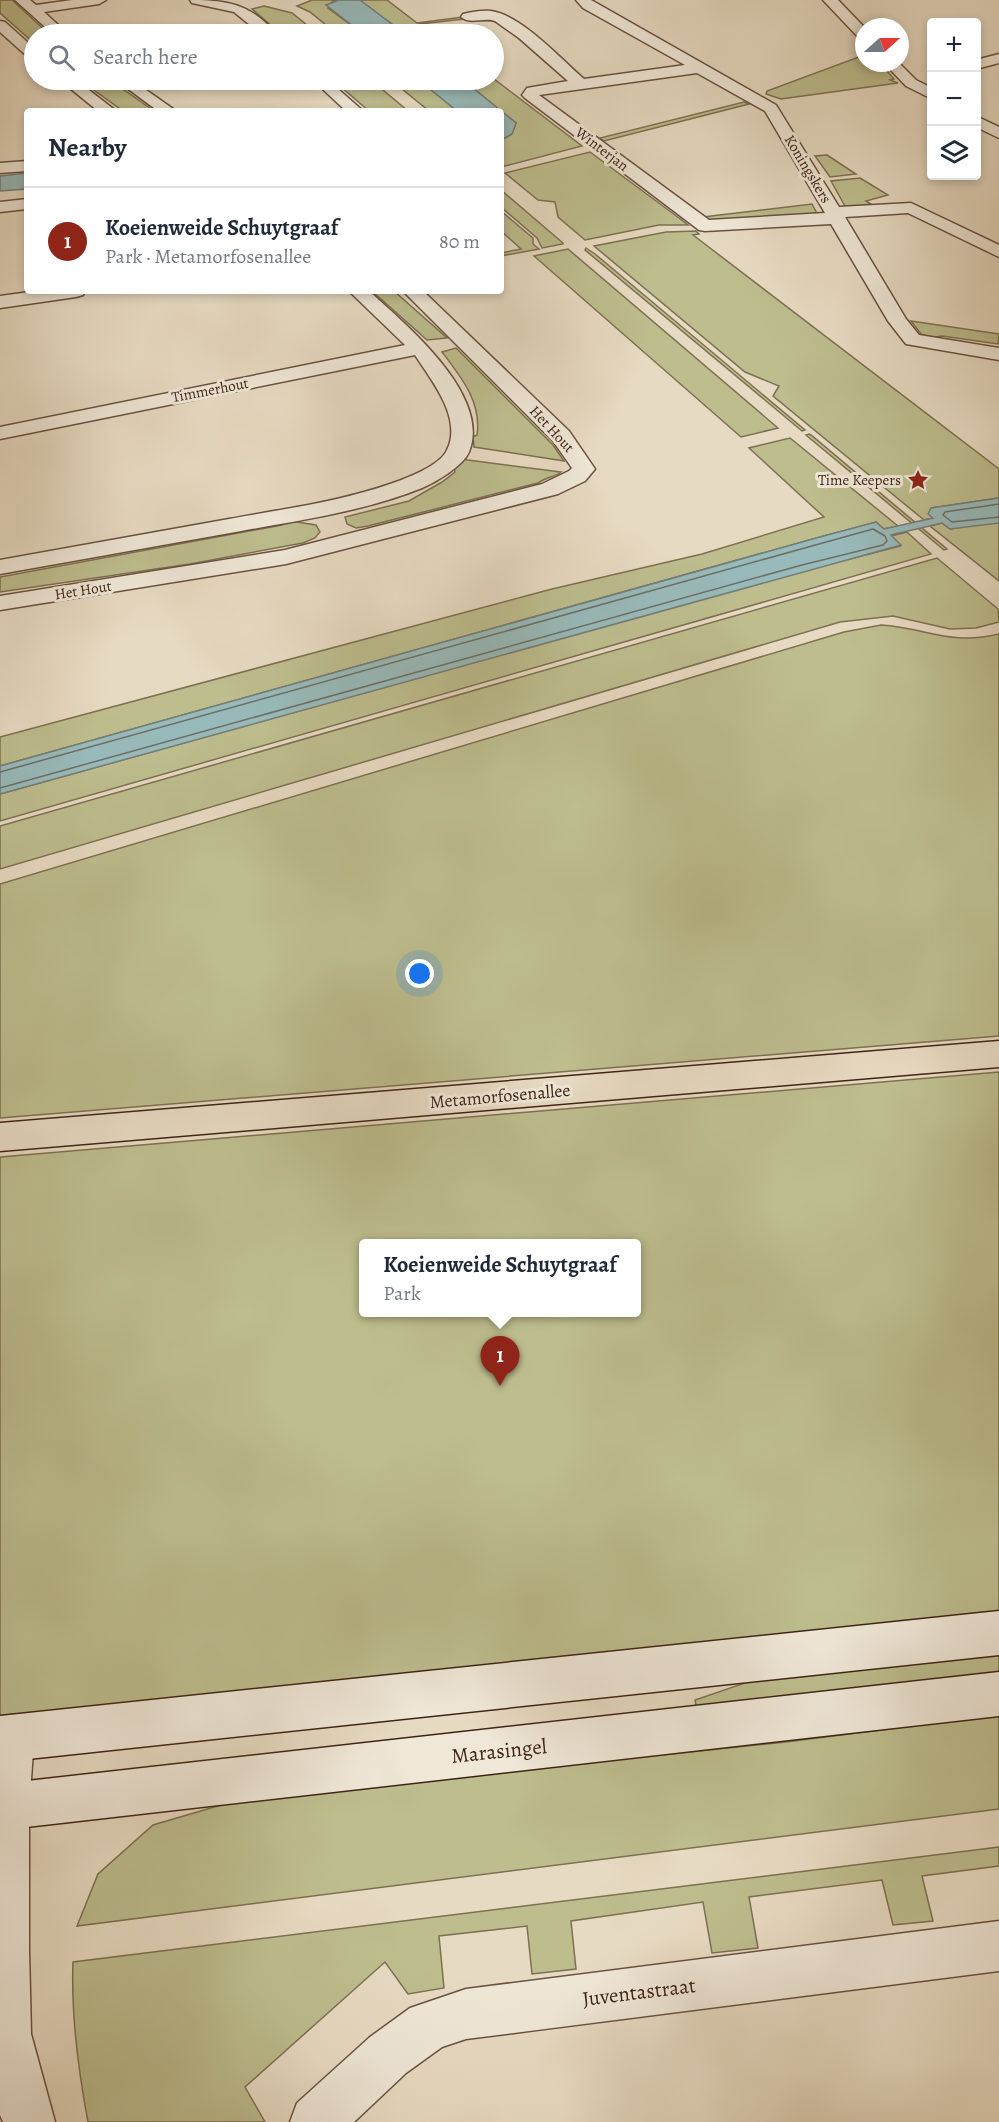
<!DOCTYPE html>
<html lang="en">
<head>
<meta charset="utf-8">
<style>
	:root { --surface:#fff; --page:#f6f6f7; --text:#1f2937; --muted:#747a83; --line:#e0e1e3; --accent:#8f2418 }
	body { margin:0; font-family:Alegreya,serif; background:var(--page); color:var(--text) }
	.controls { position:absolute; right:18px; top:18px; display:grid; overflow:hidden; border-radius:6px; box-shadow:0 3px 9px #0003 }
	.controls button { width:54px; height:54px; display:grid; place-items:center; padding:0; border:0; border-bottom:2px solid var(--line); background:var(--surface); color:var(--text); font:30px sans-serif }
	.compass { position:absolute; left:855px; top:18px; width:54px; height:54px; border-radius:50%; background:var(--surface); box-shadow:0 3px 9px #0003; rotate:69deg }
	.you { position:absolute; left:420px; top:974px; width:21px; height:21px; margin:-15px; border:4px solid #fff; border-radius:50%; background:#1a73e8; box-shadow:0 0 0 9px #1a73e833 }
	.badge { display:grid; place-items:center; width:39px; height:39px; border-radius:50%; background:var(--accent); color:#fff; font-size:20px; font-weight:700 }
	.pin { position:absolute; translate:-50% -50px; filter:drop-shadow(0 2px 3px #0008) }
	.pin::after { content:''; position:absolute; top:32px; width:21px; height:18px; background:inherit; clip-path:polygon(0 0,100% 0,50% 100%) }
	.popup { position:absolute; left:359px; top:1239px; width:282px; height:78px; box-sizing:border-box; display:grid; place-content:center; border-radius:6px; background:var(--surface); filter:drop-shadow(0 2px 4px #0005); font-size:20px; white-space:nowrap; color:var(--muted) }
	.popup b { font-size:22px; color:var(--text) }
	.popup::after { content:''; position:absolute; left:50%; top:100%; margin-left:-12px; border:12px solid transparent; border-top-color:var(--surface) }
	.list { margin:0; padding:0; list-style:none }
	h2 { display:flex; justify-content:space-between; align-items:center; height:78px; margin:0; padding:0 24px; font-size:26px }
	h2 small { font-size:20px; font-weight:400; color:var(--muted) }
	.list li { display:grid; grid-template-columns:39px 1fr auto; gap:18px; align-items:center; box-sizing:border-box; height:108px; padding:0 24px; border-top:2px solid var(--line) }
	.list b { display:block; font-size:22px; white-space:nowrap }
	.list p { margin:0; font-size:20px; white-space:nowrap; color:var(--muted) }
	.list em { font-size:20px; font-style:normal; color:var(--muted) }
	.icon { flex:none; width:33px; height:33px; fill:none; stroke:currentColor; stroke-width:2; stroke-linecap:round; stroke-linejoin:round }
	.map { position:relative; flex:none; width:999px; height:2122px; overflow:hidden }
	.search { position:absolute; background:var(--surface); box-shadow:0 3px 9px #0003; left:24px; top:24px; width:480px; height:66px; display:flex; align-items:center; gap:15px; box-sizing:border-box; padding:0 21px; border-radius:33px; color:var(--muted); font-size:22px }
	.panel { position:absolute; background:var(--surface); box-shadow:0 3px 9px #0003; left:24px; top:108px; width:480px; height:186px; border-radius:6px }
	.map>svg:first-child { display:block }
	.green { fill:#bdbd8e; stroke:#7e7052; stroke-width:1.5; fill-rule:evenodd }
	.water { fill:#98baba; stroke:#747e78; stroke-width:1.5 }
	.lines { fill:none; stroke-linecap:round; stroke-linejoin:round }
	.shore { stroke:#6c6f68; stroke-width:1.5 }
	.street-casing { stroke:#695240; stroke-width:3 }
	.secondary-casing { stroke:#3f2415; stroke-width:3 }
	.primary-casing { stroke:#3f2415; stroke-width:3 }
	.street { fill:#efe7d7; fill-rule:evenodd }
	.secondary { fill:#efe7d7; fill-rule:evenodd }
	.primary { fill:#e7dac2; fill-rule:evenodd }
	.labels { text-anchor:middle; stroke-width:6; stroke-linejoin:round; paint-order:stroke }
	.far-street-label { font-size:15px; fill:#3f2415; stroke:#efe7d7 }
	.far-poi-label { font-size:15px; fill:#3f2415; stroke:#efe7d7; text-anchor:end }
	.street-label { font-size:18px; fill:#3f2415; stroke:#efe7d7 }
	.near-street-label { font-size:21px; fill:#3f2415; stroke:#efe7d7 }
</style>
</head>
<body>
<div class="map">
<svg width="999" height="2122" viewBox="0 0 999 2122">
	<rect width="100%" height="100%" fill="#e7dac2"/>
	<filter id="stains"><feTurbulence type="fractalNoise" baseFrequency=".00333" numOctaves="4"/><feColorMatrix values="0 0 0 0 .2 0 0 0 0 .09 0 0 0 0 .02 0 0 0 .5 -.17"/></filter>
	<radialGradient id="worn" r=".72"><stop offset=".6" stop-color="#630" stop-opacity="0"/><stop offset="1" stop-color="#630" stop-opacity=".3"/></radialGradient>
	<g class="green">
		<path d="M0,0H12L49,34H34V43L0,13Z"/>
		<path d="M312,0H339L333,1L328,8L363,34H337L310,12L297,6Z"/>
		<path d="M359,0H387L417,23L463,17L465,19L420,24L434,34H405Z"/>
		<path d="M264,6L292,13L318,34H281L252,9Z"/>
		<path d="M864,55V63H880L894,79L890,80L898,83L781,99L766,94L767,91Z"/>
		<path d="M494,79L582,146L501,167V140L512,134L516,123L463,80Z"/>
		<path d="M80,80H110L154,111H123Z"/>
		<path d="M333,80H371L408,111H369Z"/>
		<path d="M391,80H419L457,111H429Z"/>
		<path d="M744,102L749,104L604,141L600,138Z"/>
		<path d="M590,152L679,218L688,225H659L585,240L558,217L555,202L538,200L505,173Z"/>
		<path d="M827,155L856,174L830,177L815,156Z"/>
		<path d="M860,178L888,195L866,201L871,204L846,208L831,181Z"/>
		<path d="M501,190L563,243V244L542,248L537,238L501,207Z"/>
		<path d="M812,204L819,217L709,220L703,217Z"/>
		<path d="M501,211L533,238V244L539,249L501,256V253L521,249L501,231Z"/>
		<path d="M696,231L699,234L693,235L697,238L999,469V498L932,508L933,518L924,520L773,396L779,386L745,372L594,246L666,232Z"/>
		<path d="M586,248L595,254L805,430L802,431L585,250Z"/>
		<path d="M568,249L778,428L741,437L534,256Z"/>
		<path d="M372,291H394L447,338L427,340Z"/>
		<path d="M911,321L999,334L998,344L942,336L929,338L921,334Z"/>
		<path d="M456,348L553,445L564,461L474,447L473,437L477,435C482,402 461,377 442,352Z"/>
		<path d="M809,434L811,435L947,549L944,550L806,435Z"/>
		<path d="M790,438L898,526L884,529L876,522L820,537L0,766V737L552,589L702,554L824,517L749,448Z"/>
		<path d="M460,459L561,472C555,477 546,477 538,483L368,526L356,528L347,524L345,517L409,501L442,482L455,472L454,468Z"/>
		<path d="M291,521L316,525L320,532L315,538L303,543L190,564L0,592V577L282,525Z"/>
		<path d="M993,522L999,523V581L930,526L942,523L950,529Z"/>
		<path d="M907,532L931,554L0,821V794L803,571L900,546L891,536Z"/>
		<path d="M937,558L998,609L999,622L976,628L950,629L893,616L840,622L0,869V826Z"/>
		<path d="M881,625C927,628 950,646 999,634V1036L0,1118V884L844,632Z"/>
		<path d="M999,1072V1615L0,1726V1157ZM364,1244H636V1312H364Z"/>
		<path d="M999,1646V1675L697,1710L695,1700L777,1672Z"/>
		<path d="M999,1715V1809L77,1926L98,1874L153,1825L245,1798L786,1742Z"/>
		<path d="M999,1847V1866L922,1876L933,1921L893,1925L882,1880L749,1897L758,1948L712,1953L703,1902L571,1921L576,1969L532,1974L527,1926L439,1936L444,1988L408,1994L385,1962L245,2087L265,2122H88C78,2069 71,2016 73,1962Z"/>
	</g>
	<g class="water">
		<path d="M339,0H360L405,34H363L326,5Z"/>
		<path d="M419,80H463L516,123L512,134L501,140V111H457Z"/>
		<path d="M27,173V189L0,191V176Z"/>
		<path d="M999,498V523L950,529L942,523L891,535L901,545L0,794V766L820,537L876,522L884,529L933,518L928,514L931,508Z"/>
	</g>
	<g class="lines">
		<g class="shore">
			<path d="M999,504L945,512L943,515L952,522L999,517"/>
			<path d="M0,772L873,529L885,536L887,541L883,545L802,565L0,788"/>
		</g>
		<defs>
			<g id="street">
				<path d="M15,0H30L36,5L72,0H106L99,4L44,12L68,34H53Z"/>
				<path d="M190,0C226,0 252,4 276,34H261L234,12L192,3Z"/>
				<path d="M576,0H591L776,105L839,207L911,203L999,245V257L908,213L845,217L906,319L919,335L999,348V360L906,344L888,321L831,224L705,231L699,230L525,98L522,95L527,88L568,81L519,38L495,21C484,17 470,25 461,17L463,14C472,12 482,10 491,11C521,15 561,59 584,79L685,65L583,8ZM697,73L765,111L825,213L709,220L539,95Z"/>
				<path d="M823,0H838L864,27V39L859,38Z"/>
				<path d="M0,21L5,22L34,48V59L29,58L0,32Z"/>
				<path d="M999,54V63L976,69V60Z"/>
				<path d="M884,63H899L916,80L932,88V99L906,86Z"/>
				<path d="M60,80H76L116,111H98Z"/>
				<path d="M116,80H132L176,111H158Z"/>
				<path d="M313,80H328L363,111H346Z"/>
				<path d="M976,116L999,127V138L976,127Z"/>
				<path d="M27,161V171L0,173V163Z"/>
				<path d="M27,199V209L0,212V202Z"/>
				<path d="M37,291H85L83,295L76,297L0,308V296Z"/>
				<path d="M349,291H369C405,324 492,395 469,452C463,466 436,482 422,488C365,511 302,520 241,531C161,545 80,560 0,574V560C76,546 153,533 229,519C283,509 338,502 390,484C405,479 440,466 447,450C463,418 431,380 415,355L0,439V427L405,345Z"/>
				<path d="M403,291H423L569,431L595,469L585,481L558,494L286,564L0,610V596L285,550L542,484L569,471L572,468L553,441Z"/>
				<path d="M11,1715L27,1722L34,1738L29,1807V1950L31,2034L55,2122H3L0,2115V1720Z"/>
				<path d="M999,1921V1971L466,2039L442,2047L406,2073L354,2122H290L297,2103L370,2037L410,2008L466,1989Z"/>
			</g>
			<g id="secondary">
				<path d="M999,1611V1655L0,1762V1716Z"/>
				<path d="M999,1672V1716L0,1830V1784Z"/>
			</g>
			<path id="primary" d="M999,1041V1067L0,1151V1123Z"/>
		</defs>
		<use href="#street" class="street-casing"/>
		<use href="#secondary" class="secondary-casing"/>
		<use href="#primary" class="primary-casing"/>
		<use href="#street" class="street"/>
		<use href="#secondary" class="secondary"/>
		<use href="#primary" class="primary"/>
	</g>
	<defs>
		<symbol id="sight-bare" viewBox="-9 -9 18 18"><path d="M0-6L1.8-2.2L6-1.7L2.9 1.2L3.7 5.4L0 3.3L-3.7 5.4L-2.9 1.2L-6-1.7L-1.8-2.2Z" fill="#8f2418" stroke="#efe7d7" stroke-width="2.5" paint-order="stroke"/></symbol>
	</defs>
	<g fill-rule="evenodd">
		<use href="#sight-bare" x="903" y="465" width="30" height="30"/>
	</g>
	<g class="labels">
		<g class="far-street-label">
			<text transform="translate(602 149) rotate(37)" y="5">Winterjan</text>
			<text transform="translate(808 169) rotate(59)" y="5">Koningskers</text>
			<text transform="translate(210 390) rotate(-11)" y="5">Timmerhout</text>
			<text transform="translate(552 429) rotate(47)" y="5">Het Hout</text>
			<text transform="translate(83 590) rotate(-9)" y="5">Het Hout</text>
		</g>
		<g class="far-poi-label">
			<text x="901" y="485">Time Keepers</text>
		</g>
		<g class="street-label">
			<text transform="translate(500 1096) rotate(-5)" y="6">Metamorfosenallee</text>
		</g>
		<g class="near-street-label">
			<text transform="translate(499 1751) rotate(-6)" y="7">Marasingel</text>
			<text transform="translate(639 1992) rotate(-7)" y="7">Juventastraat</text>
		</g>
	</g>
	<rect width="100%" height="100%" filter="url(#stains)"/>
	<rect width="100%" height="100%" fill="url(#worn)"/>
</svg>
<div class="controls">
<button>+</button>
<button>−</button>
<button><svg class="icon" aria-label="layers" viewBox="0 0 24 24"><path d="M12 4l9 5-9 5-9-5zM3 14l9 5 9-5"/></svg></button>
</div>
<svg class="compass" viewBox="-18 -18 36 36"><path d="M0-13l5 13h-10z" fill="#e53935"/><path d="M0 13l5-13h-10z" fill="#747a83"/></svg>
<div class="you"></div>
<div class="pin badge" style="left:500px;top:1386px">1</div>
<div class="popup"><b>Koeienweide Schuytgraaf</b>Park</div>
<div class="search"><svg class="icon" aria-label="search" viewBox="0 0 24 24"><circle cx="10" cy="10" r="6"/><path d="M15 15l6 6"/></svg>Search here</div>
<section class="panel">
<h2>Nearby<small></small></h2>
<ul class="list">
<li><span class="badge">1</span><div><b>Koeienweide Schuytgraaf</b><p>Park · Metamorfosenallee</p></div><em>80 m</em></li>
</ul>
</section>
</div>
</body>
</html>
